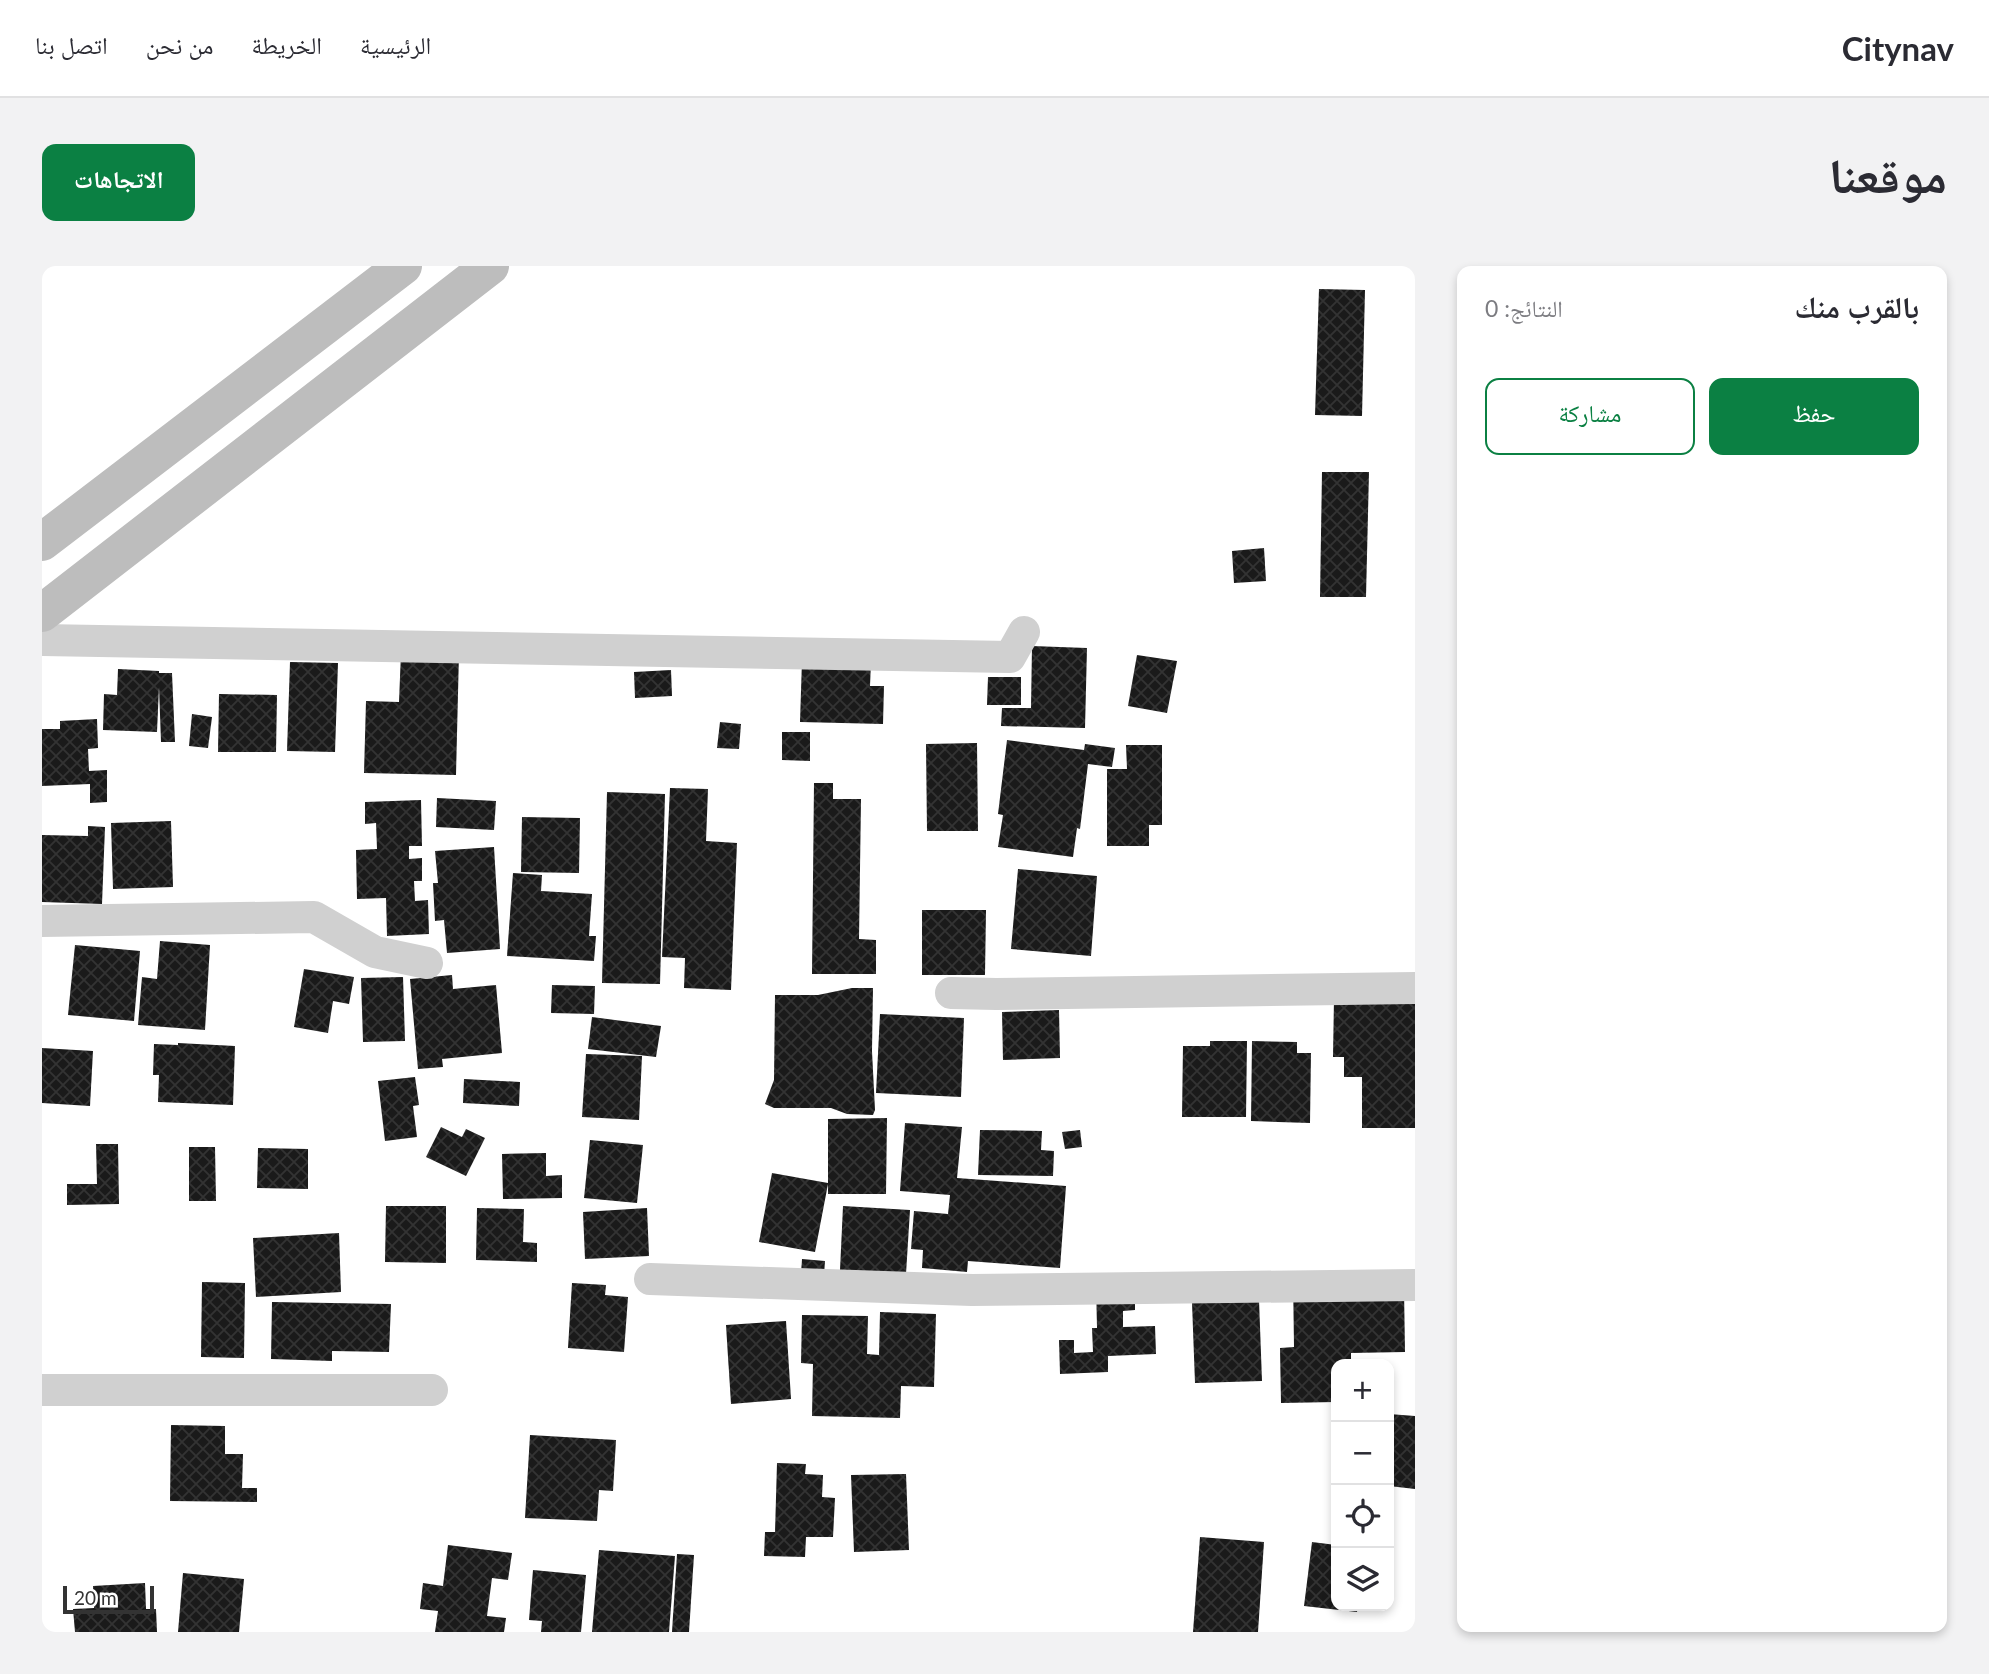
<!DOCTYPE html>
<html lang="ar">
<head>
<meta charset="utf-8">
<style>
	:root { --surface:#fff; --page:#f2f2f3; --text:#2b2b33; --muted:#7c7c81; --line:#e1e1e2; --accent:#0b8043 }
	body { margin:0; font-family:Lato,"Noto Naskh Arabic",sans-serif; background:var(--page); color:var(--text); direction:rtl }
	.controls { position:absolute; right:21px; bottom:21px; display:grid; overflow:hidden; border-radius:14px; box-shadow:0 4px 10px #0003 }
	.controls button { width:63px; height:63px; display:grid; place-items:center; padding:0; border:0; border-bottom:2px solid var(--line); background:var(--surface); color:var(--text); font:35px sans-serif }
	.scale { position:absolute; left:21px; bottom:18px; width:91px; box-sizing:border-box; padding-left:7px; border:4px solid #333; border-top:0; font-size:19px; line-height:24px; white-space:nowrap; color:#333; -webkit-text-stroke:5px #fff; paint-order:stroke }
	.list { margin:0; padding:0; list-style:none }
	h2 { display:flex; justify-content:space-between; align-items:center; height:91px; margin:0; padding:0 28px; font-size:30px }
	h2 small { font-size:23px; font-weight:400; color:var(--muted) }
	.actions { display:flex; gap:14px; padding:21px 28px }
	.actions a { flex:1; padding:16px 0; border:2px solid var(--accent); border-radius:14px; text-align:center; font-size:24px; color:var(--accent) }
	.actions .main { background:var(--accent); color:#fff }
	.icon { flex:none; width:38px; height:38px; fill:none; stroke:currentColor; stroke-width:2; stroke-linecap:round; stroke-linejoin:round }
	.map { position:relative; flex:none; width:1373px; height:1366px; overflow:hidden; direction:ltr; border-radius:14px }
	header { display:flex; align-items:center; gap:42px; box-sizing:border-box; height:98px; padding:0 35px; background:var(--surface); border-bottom:2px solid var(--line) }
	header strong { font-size:33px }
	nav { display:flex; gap:38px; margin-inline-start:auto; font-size:24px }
	.intro { display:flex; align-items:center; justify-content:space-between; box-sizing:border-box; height:168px; padding:0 42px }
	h1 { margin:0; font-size:49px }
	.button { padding:18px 32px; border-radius:14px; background:var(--accent); color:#fff; font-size:24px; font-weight:700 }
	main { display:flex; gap:42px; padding:0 42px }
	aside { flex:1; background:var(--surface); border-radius:14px; box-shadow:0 4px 10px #0003 }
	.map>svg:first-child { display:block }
	.building { fill:url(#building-cross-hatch) }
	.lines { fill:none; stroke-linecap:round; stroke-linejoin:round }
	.street { stroke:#d0d0d0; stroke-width:32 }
	.secondary { stroke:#bdbdbd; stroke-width:38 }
</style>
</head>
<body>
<header>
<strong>Citynav</strong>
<nav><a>الرئيسية</a><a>الخريطة</a><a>من نحن</a><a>اتصل بنا</a></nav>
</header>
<div class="intro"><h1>موقعنا</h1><a class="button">الاتجاهات</a></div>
<main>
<aside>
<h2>بالقرب منك<small>النتائج: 0</small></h2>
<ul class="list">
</ul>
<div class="actions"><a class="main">حفظ</a><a>مشاركة</a></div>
</aside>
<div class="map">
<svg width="1373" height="1366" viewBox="0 0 1373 1366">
	<defs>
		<pattern id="building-cross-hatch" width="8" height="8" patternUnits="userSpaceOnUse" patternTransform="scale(1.75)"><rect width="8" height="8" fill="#1a1a1a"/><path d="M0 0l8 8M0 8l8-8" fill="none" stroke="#333"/></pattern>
	</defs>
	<rect width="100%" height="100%" fill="#fff"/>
	<g class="building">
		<path d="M1277,23L1323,24L1320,150L1273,149Z"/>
		<path d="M1280,206H1327L1324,331H1278Z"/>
		<path d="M1222,282L1224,315L1192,317L1190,285Z"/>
		<path d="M990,380L1045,382L1043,462L959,460L960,442H989Z"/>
		<path d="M359,386L417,387L414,509L322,507L324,435L357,436Z"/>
		<path d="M1095,389L1135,395L1125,447L1086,440Z"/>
		<path d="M760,394L829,396L828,420H842L841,458L758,456Z"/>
		<path d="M248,396L296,397L293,486L245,485Z"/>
		<path d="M76,403L117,405V407H130L133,476H119L117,421L115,466L61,464L62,428L75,429Z"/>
		<path d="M629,404L630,430L593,432L592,406Z"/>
		<path d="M946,411H979V439H945Z"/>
		<path d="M177,428L235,429L234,486H176Z"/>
		<path d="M150,448L170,451L166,482L147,480Z"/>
		<path d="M55,453L56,482L46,483L47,505L65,504V536L48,537V518L0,520V463H18V455Z"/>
		<path d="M678,456L699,458L697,483L675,482Z"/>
		<path d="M740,466H768V495L740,494Z"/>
		<path d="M965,474L1042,484L1043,478L1073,482L1070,501L1046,498L1038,563L1035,562L1031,591L956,581L961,549L956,548Z"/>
		<path d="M935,477L936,565H885L884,478Z"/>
		<path d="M1084,479H1120V559H1107V580H1065V503H1085Z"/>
		<path d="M772,517H791V533H819L817,673L834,674V708H770Z"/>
		<path d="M628,522L666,523L664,575L695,577L689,724L642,722L643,692L620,691Z"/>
		<path d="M565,526L623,528L618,718L560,717Z"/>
		<path d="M395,532L454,535L452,564L394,561Z"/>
		<path d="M379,534L380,580H367V593L380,592V615H372L373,635L386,634L387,668L345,670L344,632L315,633L314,584L335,583L334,557L323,558V536Z"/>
		<path d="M480,551L538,552L537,607L479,606Z"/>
		<path d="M129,555L131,621L71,623L69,557Z"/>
		<path d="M46,560L63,561L60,638L0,636V569L46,570Z"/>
		<path d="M452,581L458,683L405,687L402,654L393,655L391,617H396L393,585Z"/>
		<path d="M976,603L1055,610L1049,690L969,683Z"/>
		<path d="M471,607L500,609L499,625L550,628L547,670H554L552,695L465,690Z"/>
		<path d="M880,644H944L943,709H880Z"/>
		<path d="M118,675L168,679L163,764L96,759L100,711L115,713Z"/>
		<path d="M33,679L98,685L92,755L26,749Z"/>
		<path d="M262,703L312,711L307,738L291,735L286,767L252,761Z"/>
		<path d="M410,709L411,723L454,719L460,787L400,793L401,801L376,803L368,713Z"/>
		<path d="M361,711L363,775L321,776L319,712Z"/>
		<path d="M510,719L553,720L552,748L509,747Z"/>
		<path d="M810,722H831L830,785L833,844L831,849L805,848L789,842H732L723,838L732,814L733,729H776Z"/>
		<path d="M1292,732H1373V862H1320V811H1302V791H1291Z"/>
		<path d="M1017,744L1018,792L961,794L960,746Z"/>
		<path d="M838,748L922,752L919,831L834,827Z"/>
		<path d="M550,751L619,760L614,791L546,783Z"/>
		<path d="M1168,775H1205L1204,851H1140L1141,780H1168Z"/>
		<path d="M1210,775L1255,776V787H1269L1268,857L1209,855Z"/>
		<path d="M136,777L193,780L191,839L116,836L117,809H111L112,778L136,779Z"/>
		<path d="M0,782L51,785L48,840L0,837Z"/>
		<path d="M544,788L600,790L597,854L540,851Z"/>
		<path d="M373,811L377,839L371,840L375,871L343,875L336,815Z"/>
		<path d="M422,813L478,816L477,840L421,837Z"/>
		<path d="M845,852L844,928H786V918L773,986L717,976L730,907L786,917V853Z"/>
		<path d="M863,857L920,861L915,912L1024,920L1018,1002L926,995L925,1006L880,1002L881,984L869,983L872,945L906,948L908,929L858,925Z"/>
		<path d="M399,861L420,871L424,863L443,872L424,910L384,891Z"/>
		<path d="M938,864L1000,865L999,884L1012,885L1011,910L936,909Z"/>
		<path d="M1038,864L1040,881L1023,883L1020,866Z"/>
		<path d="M548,874L601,879L595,937L542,932Z"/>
		<path d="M54,878H76L77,938L25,939V918H55Z"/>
		<path d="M147,881H173L174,935H147Z"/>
		<path d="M216,882L266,883V923L215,922Z"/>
		<path d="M504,887V910L520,909V932L461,933L460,888Z"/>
		<path d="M344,940H404V997L343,996Z"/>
		<path d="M801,940L868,944L864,1008L798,1004Z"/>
		<path d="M435,942L482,943L481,976L495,977V996L434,994Z"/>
		<path d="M605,942L607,990L543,993L541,946Z"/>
		<path d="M297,967L299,1026L214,1031L211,972Z"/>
		<path d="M760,993L783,995L782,1009L759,1008Z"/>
		<path d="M1216,1007L1220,1115L1153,1117L1149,1010Z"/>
		<path d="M1251,1010L1362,1023L1363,1086L1309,1087V1098H1294V1136L1239,1137L1238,1082L1252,1081Z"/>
		<path d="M160,1016L203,1017L202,1092L159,1091Z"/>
		<path d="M530,1017L564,1019L563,1029L586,1031L582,1086L526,1082Z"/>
		<path d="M1093,1017V1044L1081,1045V1061L1113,1060L1114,1088L1066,1090V1106L1018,1108L1017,1074H1032V1087L1051,1086L1050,1062H1055L1054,1018Z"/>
		<path d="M230,1036L349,1038L347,1086L290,1085V1095L229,1093Z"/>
		<path d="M838,1046L894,1048L892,1121L859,1120L858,1152L770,1150L771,1098L759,1097L760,1049L826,1050L825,1088L837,1089Z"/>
		<path d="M744,1055L749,1133L689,1138L684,1059Z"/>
		<path d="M1347,1148L1373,1150V1223L1347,1220Z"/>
		<path d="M129,1159L183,1160V1188H201L200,1222H215V1236L128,1235Z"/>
		<path d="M1291,1163H1294V1185H1289Z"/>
		<path d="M488,1169L574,1174L571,1225L557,1224L555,1255L483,1252Z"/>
		<path d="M1292,1187H1294V1222H1290Z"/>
		<path d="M735,1197L764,1198L763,1208L781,1209L780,1231L793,1232L791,1271H764L763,1291L722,1290L723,1266H733Z"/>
		<path d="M864,1208L867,1284L812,1286L809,1209Z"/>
		<path d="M1158,1271L1222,1276L1216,1366H1151Z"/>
		<path d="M1270,1276L1294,1279V1340H1316L1315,1346L1262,1340Z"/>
		<path d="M406,1279L470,1287L466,1314L450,1312L445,1350L464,1352L462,1366H393L396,1345L378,1343L381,1317L401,1320Z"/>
		<path d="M557,1284L633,1290L627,1366H550Z"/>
		<path d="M635,1288L652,1289L647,1366H630Z"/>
		<path d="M491,1304L544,1309L539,1366H499L500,1355L487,1354Z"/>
		<path d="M141,1307L202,1313L197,1366H136Z"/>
		<path d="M103,1317L104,1343H114L115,1366H33L31,1343L52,1342L51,1320Z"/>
	</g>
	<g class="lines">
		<g class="street">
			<path d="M0,374L968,391L982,366"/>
			<path d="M0,655L272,651L333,686L385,697"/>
			<path d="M909,727L954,728L1373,722"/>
			<path d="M608,1013L930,1024L1373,1019"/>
			<path d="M0,1124H390"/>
		</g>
		<g class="secondary">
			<path d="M0,276L361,0"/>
			<path d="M0,347L448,0"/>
		</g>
	</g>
</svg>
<div class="controls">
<button>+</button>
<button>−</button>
<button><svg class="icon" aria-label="locate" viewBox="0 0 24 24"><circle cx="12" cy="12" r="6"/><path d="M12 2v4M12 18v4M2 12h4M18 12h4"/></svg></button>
<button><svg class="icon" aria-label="layers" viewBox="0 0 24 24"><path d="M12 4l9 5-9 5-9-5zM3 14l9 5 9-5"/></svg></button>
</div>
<div class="scale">20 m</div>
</div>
</main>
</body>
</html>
